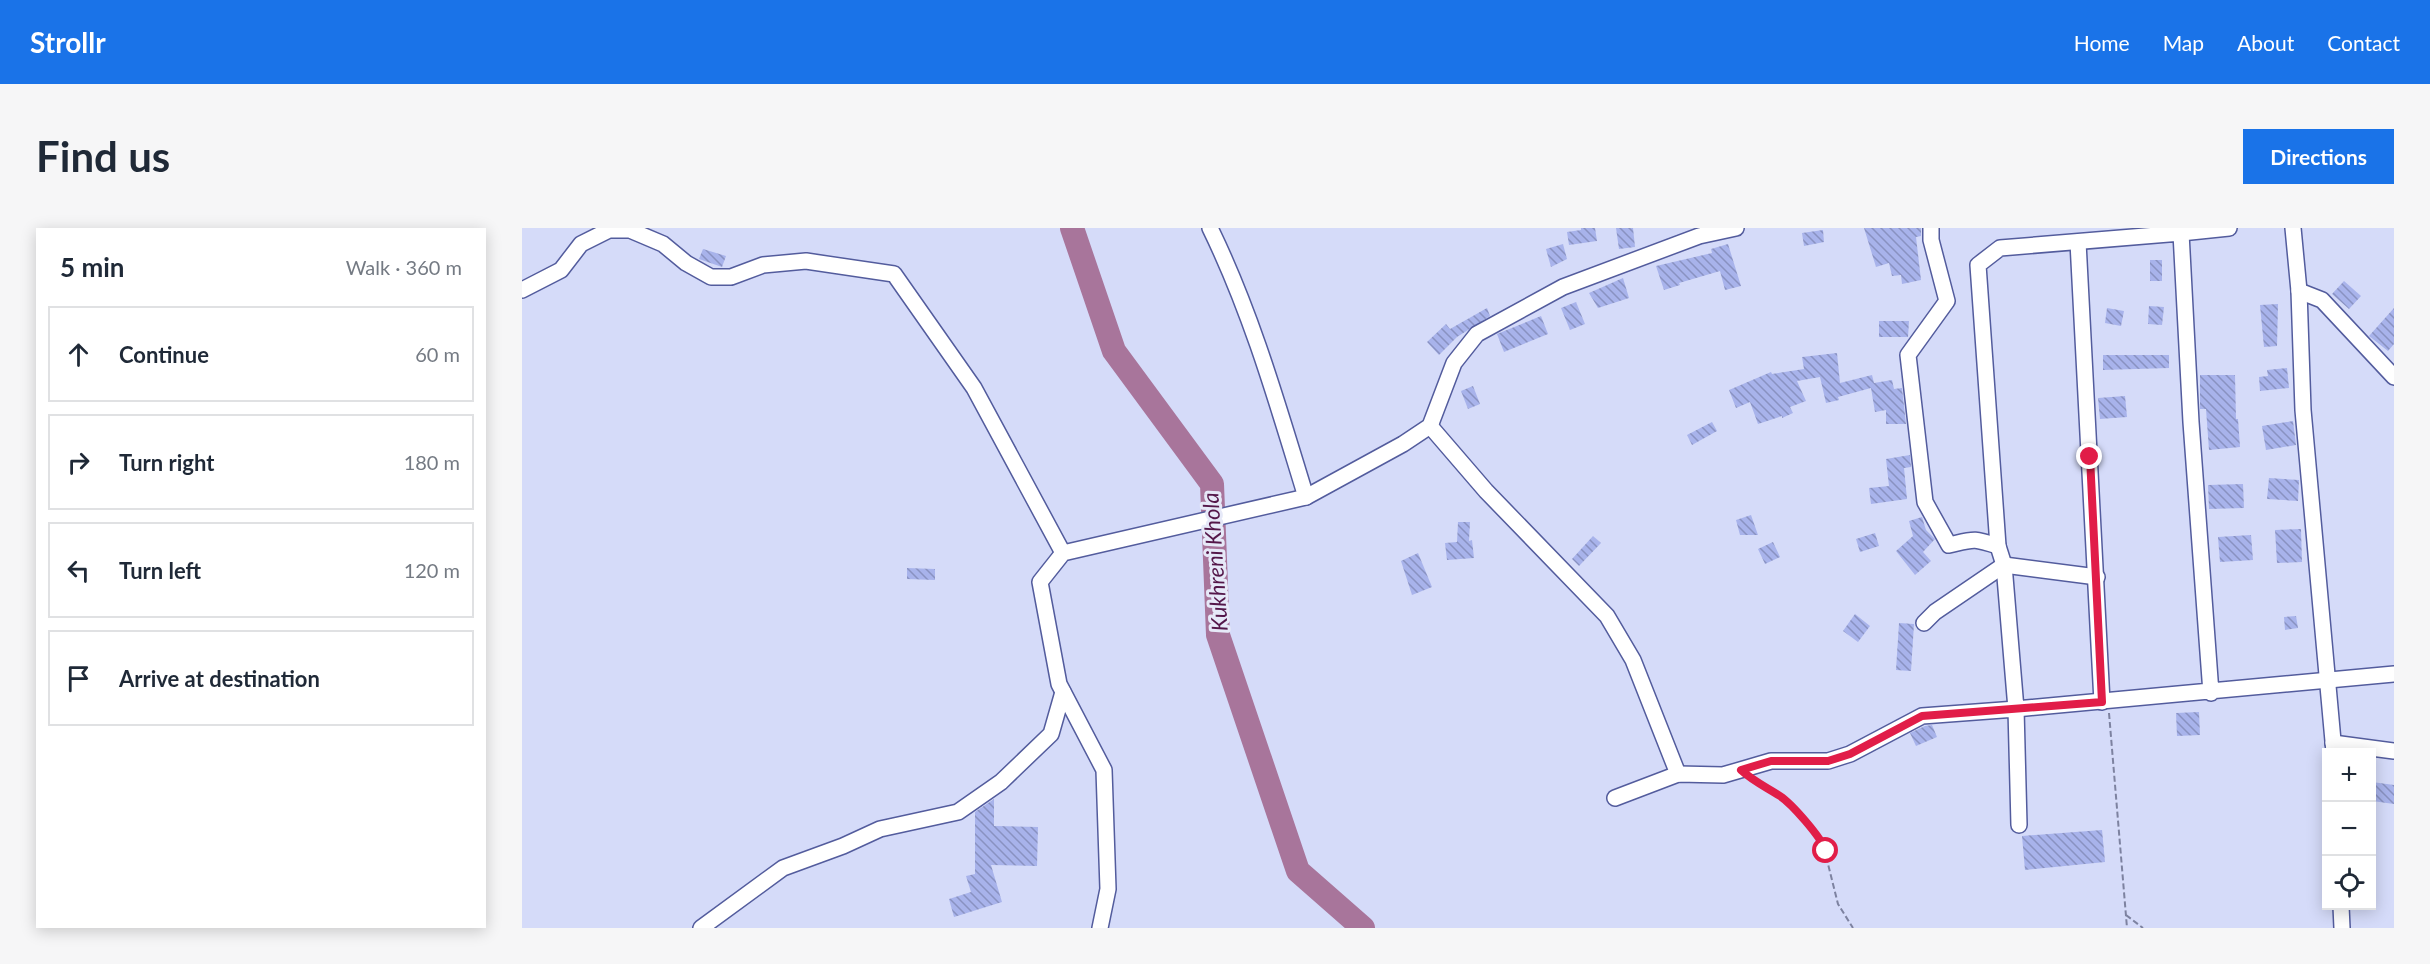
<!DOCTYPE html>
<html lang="en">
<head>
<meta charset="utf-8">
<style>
	:root { --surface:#fff; --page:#f6f6f7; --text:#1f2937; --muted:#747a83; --line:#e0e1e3; --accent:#1a73e8 }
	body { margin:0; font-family:Lato,sans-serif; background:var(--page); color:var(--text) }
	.controls { position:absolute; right:18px; bottom:18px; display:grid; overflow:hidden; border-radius:0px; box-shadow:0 3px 15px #0003 }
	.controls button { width:54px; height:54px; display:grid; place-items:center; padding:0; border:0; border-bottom:2px solid var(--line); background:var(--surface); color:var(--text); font:30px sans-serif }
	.stop { position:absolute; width:18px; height:18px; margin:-14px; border:4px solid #e11d48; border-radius:50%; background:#fff }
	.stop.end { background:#e11d48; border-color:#fff; box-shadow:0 2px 6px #0008 }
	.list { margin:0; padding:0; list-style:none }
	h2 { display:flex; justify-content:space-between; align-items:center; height:78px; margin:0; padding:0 24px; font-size:26px }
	h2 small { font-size:20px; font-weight:400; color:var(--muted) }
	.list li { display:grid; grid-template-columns:39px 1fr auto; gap:18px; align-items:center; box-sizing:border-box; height:96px; margin:0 12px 12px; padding:0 12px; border:2px solid var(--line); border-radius:0px }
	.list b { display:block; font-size:22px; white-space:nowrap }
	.list em { font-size:20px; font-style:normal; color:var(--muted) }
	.icon { flex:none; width:33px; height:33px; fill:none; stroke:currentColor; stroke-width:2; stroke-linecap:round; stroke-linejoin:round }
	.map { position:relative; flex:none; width:1872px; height:700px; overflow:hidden; border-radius:0px }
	header { display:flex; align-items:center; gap:36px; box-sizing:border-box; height:84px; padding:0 30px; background:var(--accent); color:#fff }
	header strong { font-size:28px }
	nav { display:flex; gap:33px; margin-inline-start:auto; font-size:21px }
	.intro { display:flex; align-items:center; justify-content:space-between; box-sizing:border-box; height:144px; padding:0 36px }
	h1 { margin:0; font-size:42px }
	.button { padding:15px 27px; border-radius:0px; background:var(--accent); color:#fff; font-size:21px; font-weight:700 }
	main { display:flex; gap:36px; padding:0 36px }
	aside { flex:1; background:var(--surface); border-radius:0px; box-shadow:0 3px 15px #0003 }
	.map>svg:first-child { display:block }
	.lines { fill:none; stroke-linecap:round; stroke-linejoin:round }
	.river { stroke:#a8759b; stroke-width:24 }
	.building { fill:url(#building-back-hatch) }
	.street-casing { stroke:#535c9d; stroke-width:18 }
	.path { stroke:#7d82a0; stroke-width:2; stroke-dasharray:6 3; stroke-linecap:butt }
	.street { stroke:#fff; stroke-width:15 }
	.route { stroke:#e11d48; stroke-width:8 }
	.labels { text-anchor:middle; stroke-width:6; stroke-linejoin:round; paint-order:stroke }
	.water-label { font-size:22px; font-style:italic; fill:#541749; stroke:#e6e9f8 }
</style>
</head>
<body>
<header>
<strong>Strollr</strong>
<nav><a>Home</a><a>Map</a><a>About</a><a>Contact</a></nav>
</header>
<div class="intro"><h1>Find us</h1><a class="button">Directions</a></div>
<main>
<aside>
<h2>5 min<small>Walk · 360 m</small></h2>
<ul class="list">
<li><svg class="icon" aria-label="ahead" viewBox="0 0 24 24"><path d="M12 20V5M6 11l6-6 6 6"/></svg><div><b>Continue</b></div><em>60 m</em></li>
<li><svg class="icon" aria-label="right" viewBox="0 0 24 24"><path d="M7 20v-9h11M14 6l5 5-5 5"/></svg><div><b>Turn right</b></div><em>180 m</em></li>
<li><svg class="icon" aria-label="left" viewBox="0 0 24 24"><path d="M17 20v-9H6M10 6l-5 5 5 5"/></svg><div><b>Turn left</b></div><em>120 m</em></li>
<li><svg class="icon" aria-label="arrive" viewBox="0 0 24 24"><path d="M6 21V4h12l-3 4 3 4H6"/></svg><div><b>Arrive at destination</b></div></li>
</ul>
</aside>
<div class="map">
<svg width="1872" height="700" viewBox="0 0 1872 700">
	<defs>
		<pattern id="building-back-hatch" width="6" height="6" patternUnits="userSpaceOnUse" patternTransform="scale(1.5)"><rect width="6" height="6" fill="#a8b3eb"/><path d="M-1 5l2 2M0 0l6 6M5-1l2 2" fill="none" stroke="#8992c1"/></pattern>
	</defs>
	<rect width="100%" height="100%" fill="#d5dbf9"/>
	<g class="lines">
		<path class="river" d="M550,0L592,123L690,256L696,407L776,643L841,700"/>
	</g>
	<g class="building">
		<path d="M1059,0H1073L1075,13L1047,17L1045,4L1059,2Z"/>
		<path d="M1094,0H1111L1113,19L1097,21Z"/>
		<path d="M1342,0H1399V8L1394,9L1399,52L1380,56L1379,47L1370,48L1367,35L1354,39Z"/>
		<path d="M1301,2L1302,14L1282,18L1280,5Z"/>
		<path d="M1041,16L1045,31L1029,39L1024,21Z"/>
		<path d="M1206,16L1219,58L1203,62L1198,43L1157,55L1158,57L1142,62L1134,38L1190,25L1189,21Z"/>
		<path d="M181,21L204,28L200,39L177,31Z"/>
		<rect x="1628" y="32" width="12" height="21"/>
		<path d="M1101,50L1107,70L1076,80L1067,65Z"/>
		<path d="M1822,53L1839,68L1827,81L1810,66Z"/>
		<path d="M1054,74L1063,96L1048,102L1039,80Z"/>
		<path d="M1756,76L1755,118L1742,119L1738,77Z"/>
		<path d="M1627,78L1642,79L1640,97L1626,96Z"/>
		<path d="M965,80L968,88L935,109L917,127L905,114L924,96L928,101Z"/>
		<path d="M1585,80L1602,83L1599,98L1583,95Z"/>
		<path d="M1872,80V116L1866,123L1847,108Z"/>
		<path d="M1019,88L1026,106L982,124L975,106Z"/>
		<path d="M1357,93H1387L1386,109H1357Z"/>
		<path d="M1315,125L1318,155L1350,147L1352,155L1370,152L1372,161L1380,160L1384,196H1364V182L1353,184L1349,160L1316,169L1317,172L1304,175L1298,149L1275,153L1284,173L1268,179L1271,185L1260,190V188L1236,196L1228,174L1214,180L1207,162L1249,144L1250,146L1282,141L1280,129Z"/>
		<path d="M1581,127H1647V140L1581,142Z"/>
		<path d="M1765,140L1767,160L1738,163L1737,149L1746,148L1745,142Z"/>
		<path d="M1678,147H1713L1714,191H1716L1718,219L1687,222L1684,181H1678Z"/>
		<path d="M951,158L958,176L946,181L939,163Z"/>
		<path d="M1603,168L1605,189L1578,191L1576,170Z"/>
		<path d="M1771,193L1774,217L1744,222L1740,198Z"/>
		<path d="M1190,194L1195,203L1170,217L1165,207Z"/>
		<path d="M1388,227L1389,239L1382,240L1385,271L1349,276L1347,260L1367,258L1364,231Z"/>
		<path d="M1747,250L1777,252L1776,273L1745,271Z"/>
		<path d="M1721,256L1722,280L1687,281L1686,257Z"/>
		<path d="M1229,287L1236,307H1218L1214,292Z"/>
		<path d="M1400,289L1404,302L1413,311L1401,324L1409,333L1393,347L1374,323L1391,308L1387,293Z"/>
		<path d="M936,294H948L947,313L950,312L952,330L925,332L923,315L935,314Z"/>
		<path d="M1779,301L1780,334L1755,335L1753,302Z"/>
		<path d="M1353,305L1357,318L1338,324L1334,311Z"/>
		<path d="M1729,307L1731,332L1698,334L1696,309Z"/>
		<path d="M1071,308L1079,315L1057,338L1050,331Z"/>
		<path d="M1251,314L1258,329L1243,336L1236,321Z"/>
		<path d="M896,325L910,359L890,367L879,333Z"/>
		<path d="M385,340L413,341V352L385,351Z"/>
		<path d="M1333,386L1348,398L1336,414L1321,403Z"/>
		<path d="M1774,388L1776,400L1763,402L1762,389Z"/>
		<path d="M1377,395L1392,396L1389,443L1374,442Z"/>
		<path d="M1677,484L1678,507L1655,508L1654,485Z"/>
		<path d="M1410,497L1415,509L1394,518L1388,505L1403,498Z"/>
		<path d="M1850,554L1872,557V576L1850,573Z"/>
		<path d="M472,571V598L516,599L515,638L469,637L480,674L432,689L427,671L449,664L444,648L453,646V584Z"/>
		<path d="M1580,602L1583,634L1503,642L1500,608Z"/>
	</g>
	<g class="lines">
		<defs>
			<g id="street">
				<path d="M688,0C730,86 756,178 784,269"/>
				<path d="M1409,0V12L1425,73L1386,127L1403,274L1427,317C1453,311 1450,310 1476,318"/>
				<path d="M1771,0L1777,63L1781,182L1812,524"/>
				<path d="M1659,5L1707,0"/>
				<path d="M1556,14L1580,474"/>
				<path d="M0,62L39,42L59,16L87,2H108L141,16L164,35L189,49H209L241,37L284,33L372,46L452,160L541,325"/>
				<path d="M1777,63L1800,72L1872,149"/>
				<path d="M908,198L964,263L1085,388L1111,432L1156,546"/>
				<path d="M1402,395L1413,384L1482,337L1575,349"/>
				<path d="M1689,465L1669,194L1659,5L1478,20L1456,37L1476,318L1482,337L1494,481L1872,446"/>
				<path d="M1811,515L1872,523"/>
				<path d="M1093,570L1156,546L1201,547L1249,533H1306L1328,526L1400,488L1494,481L1497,597"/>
				<path d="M1819,678L1820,700"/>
				<path d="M179,700L261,640L321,618L358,601L436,584L479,554L529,506L541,464"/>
				<path d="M578,700L586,661L582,542L537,456L518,354L541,325L784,269L881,216L908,198L932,135L955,106L1041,59L1177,8L1214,0"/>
			</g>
		</defs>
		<use href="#street" class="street-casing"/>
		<g class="path">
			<path d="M1587,485L1605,700"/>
			<path d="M1232,553L1260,570L1300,612L1316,676L1331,700"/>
			<path d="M1604,687L1621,700"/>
		</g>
		<use href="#street" class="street"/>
	</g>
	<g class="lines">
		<path class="route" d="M1304,623C1299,609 1270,576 1258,568C1244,559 1231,553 1219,542L1249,533H1306L1328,526L1400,488L1580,474L1568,229"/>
	</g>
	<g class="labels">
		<g class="water-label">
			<text transform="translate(693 334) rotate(-94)" y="8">Kukhreni Khola</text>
		</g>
	</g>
</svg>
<div class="controls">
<button>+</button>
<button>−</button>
<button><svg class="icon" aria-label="locate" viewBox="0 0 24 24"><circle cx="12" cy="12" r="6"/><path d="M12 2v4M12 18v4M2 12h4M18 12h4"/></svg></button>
</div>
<div class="stop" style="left:1304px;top:623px"></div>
<div class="stop end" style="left:1568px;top:229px"></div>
</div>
</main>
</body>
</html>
